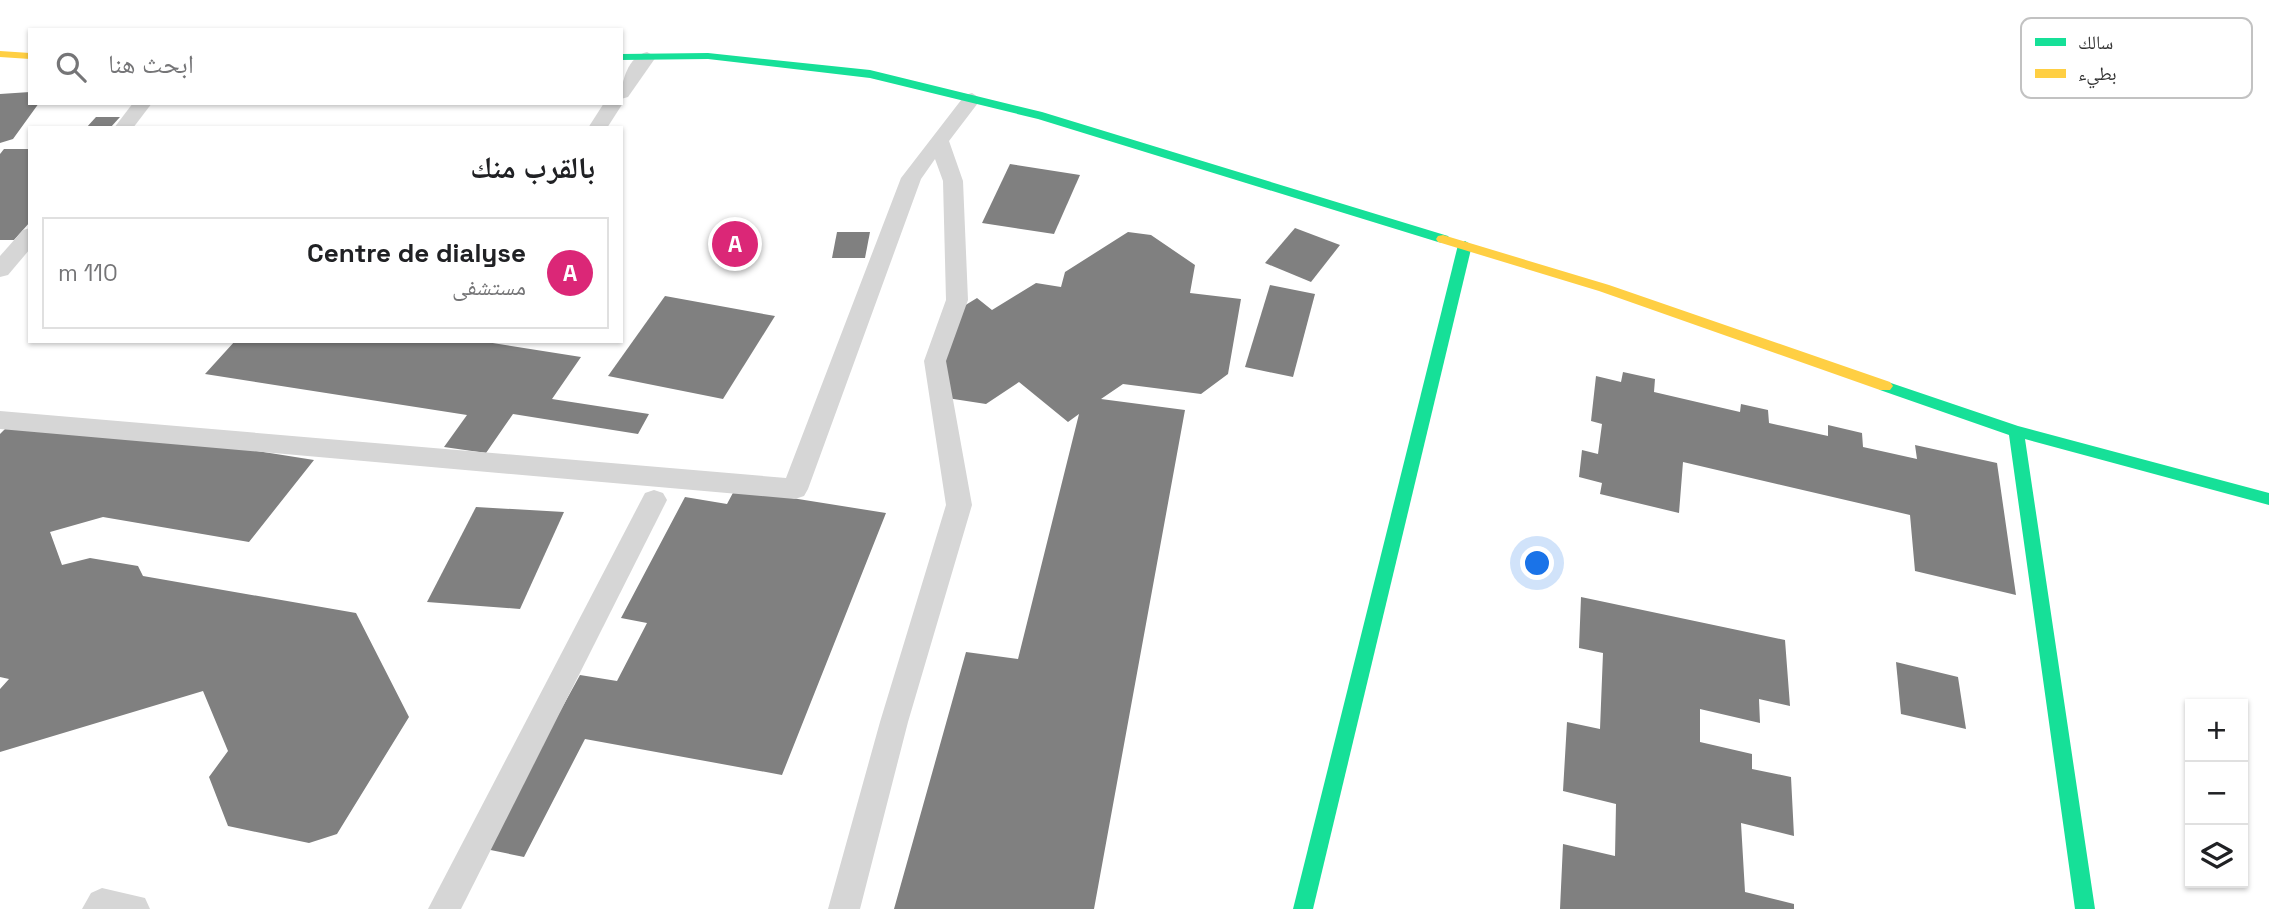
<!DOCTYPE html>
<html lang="ar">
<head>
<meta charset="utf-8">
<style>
	:root { --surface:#fff; --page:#f6f6f6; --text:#202124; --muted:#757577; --line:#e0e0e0; --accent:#db2777 }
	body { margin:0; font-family:"Space Grotesk","Noto Naskh Arabic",sans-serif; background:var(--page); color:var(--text); direction:rtl }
	.controls { position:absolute; right:21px; bottom:21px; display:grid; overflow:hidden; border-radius:0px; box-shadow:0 2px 5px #0004 }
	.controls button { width:63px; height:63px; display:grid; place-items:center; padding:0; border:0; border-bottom:2px solid var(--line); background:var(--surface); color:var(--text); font:35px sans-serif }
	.you { position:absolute; left:1538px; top:564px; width:24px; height:24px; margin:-18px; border:5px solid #fff; border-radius:50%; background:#1a73e8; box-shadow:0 0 0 10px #1a73e833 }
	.badge { display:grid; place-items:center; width:46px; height:46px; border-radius:50%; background:var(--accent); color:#fff; font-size:23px; font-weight:700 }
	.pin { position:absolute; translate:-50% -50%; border:4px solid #fff; box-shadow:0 2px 7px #0006 }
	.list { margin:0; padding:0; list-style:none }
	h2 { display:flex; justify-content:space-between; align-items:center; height:91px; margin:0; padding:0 28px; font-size:30px }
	h2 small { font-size:23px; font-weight:400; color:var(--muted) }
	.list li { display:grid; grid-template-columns:46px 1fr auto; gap:21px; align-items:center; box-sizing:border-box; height:112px; margin:0 14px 14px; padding:0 14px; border:2px solid var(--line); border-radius:0px }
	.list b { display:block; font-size:26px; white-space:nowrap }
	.list p { margin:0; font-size:23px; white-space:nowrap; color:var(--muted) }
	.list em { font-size:23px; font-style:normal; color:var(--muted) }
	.icon { flex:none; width:38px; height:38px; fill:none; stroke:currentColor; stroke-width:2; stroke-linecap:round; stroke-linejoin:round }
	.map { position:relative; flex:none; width:2269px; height:909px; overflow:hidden; direction:ltr }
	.search { position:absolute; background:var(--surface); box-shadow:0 2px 5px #0004; left:28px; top:28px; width:595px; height:77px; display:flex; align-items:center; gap:18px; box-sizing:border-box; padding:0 24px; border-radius:0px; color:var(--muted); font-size:26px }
	.panel { position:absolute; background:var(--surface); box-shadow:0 2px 5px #0004; left:28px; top:126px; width:595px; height:217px; border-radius:0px; direction:rtl }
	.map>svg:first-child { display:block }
	.building { fill:#808080 }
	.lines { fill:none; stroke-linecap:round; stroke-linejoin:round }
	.lane { fill:#d6d6d6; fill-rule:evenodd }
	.fast { fill:#16e098; fill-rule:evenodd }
	.slow { fill:#ffcf43; fill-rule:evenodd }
	.key { fill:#fff; stroke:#c2c2c2; stroke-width:2 }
	.key-label { font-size:19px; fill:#323232 }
</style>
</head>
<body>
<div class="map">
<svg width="2269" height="909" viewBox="0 0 2269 909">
	<rect width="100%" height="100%" fill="#fff"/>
	<g class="building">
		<path d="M30,92V103H39L13,139L0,143V94Z"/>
		<path d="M96,117H120L110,128H86Z"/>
		<path d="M4,149H30V222L14,240H0V154Z"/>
		<path d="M1010,164L1080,175L1054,234L982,223Z"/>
		<path d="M1295,228L1340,245L1311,282L1265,263Z"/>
		<path d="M837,232H870L865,258H832Z"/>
		<path d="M1128,232L1151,235L1195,265L1190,293L1241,299L1228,374L1201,394L1123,384L1101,399L1185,410L1094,909H894L966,652L1018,659L1079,414L1068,422L1019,382L986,404L947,398L930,385L959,309L977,298L992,310L1036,283L1061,287L1065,272Z"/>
		<path d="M1270,285L1315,294L1293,377L1245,367Z"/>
		<path d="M665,296L775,316L723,399L608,376Z"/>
		<path d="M235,341H480L581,357L552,399L649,414L638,434L513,414L486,453L444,447L467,415L205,374Z"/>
		<path d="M1623,372L1655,379L1654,392L1740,412L1741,404L1768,410L1769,423L1828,436V425L1862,433L1863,447L1917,459L1915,445L1997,463L2016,595L1915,571L1910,515L1683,462L1679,513L1600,494L1602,483L1579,477L1582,450L1598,454L1602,424L1591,421L1596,376L1621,382Z"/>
		<path d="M20,414L314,460L249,542L103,517L50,532L62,565L90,558L138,566L143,576L356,613L409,717L337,834L309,843L228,826L209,777L228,751L203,691L0,752V689L9,679L0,677V434Z"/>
		<path d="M735,489L886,513L782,775L585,739L524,857L476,847L541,746L580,675L617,681L647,623L621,618L685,497L727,504Z"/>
		<path d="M476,507L564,512L520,609L427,602Z"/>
		<path d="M1581,597L1785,640L1790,706L1759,699L1760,723L1700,709V742L1752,754V769L1791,777L1794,836L1741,823L1745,892L1794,904V909H1560L1563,844L1615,856L1616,804L1563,791L1567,722L1600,729L1603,653L1579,648Z"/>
		<path d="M1896,662L1958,677L1966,729L1901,714Z"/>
	</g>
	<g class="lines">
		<g class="lane">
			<path d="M647,52L656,57L628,97L621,99C621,82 628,56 647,52Z"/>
			<path d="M972,93L981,99L949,141L963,181L968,300L946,361L972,505L908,722L860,909H828L880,722L946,505L924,361L946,300L943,181L935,159L921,179L808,489L804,496L795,499L0,429V411L786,478L901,178L965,95Z"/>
			<path d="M621,100L623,103L607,128H588L604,103H621Z"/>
			<path d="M133,103H152L133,128H114Z"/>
			<path d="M30,228V249L8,275L0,277V256L23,230Z"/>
			<path d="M654,490L663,493L667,500L461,909H428L645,493Z"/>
			<path d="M102,888L145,898L150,909H82L91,893Z"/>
		</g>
		<g class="fast">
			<path d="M708,53L870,70L1042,112L1448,236L1450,239L1443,243L1438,242L1038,119L870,78L708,59L621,60V54Z"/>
			<path d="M1465,241L1472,245L1313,909H1293L1458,245Z"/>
			<path d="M1885,381L2018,426L2269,493V505L2025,439L2095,909H2075L2009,435L1880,390L1877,386Z"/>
		</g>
		<g class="slow">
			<path d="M0,51L30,53V59L0,57Z"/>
			<path d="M1443,235L1609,285L1890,382L1893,386L1890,390H1880L1599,291L1438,242L1436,239L1438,236Z"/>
		</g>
	</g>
	<rect x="2021" y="18" width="231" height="80" rx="10" class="key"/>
	<rect x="2035" y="38" width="31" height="8" fill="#16e098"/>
	<rect x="2035" y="69" width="31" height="9" fill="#ffcf43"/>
	<g class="key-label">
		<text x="2078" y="49">سالك</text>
		<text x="2078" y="80">بطيء</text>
	</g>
</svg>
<div class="controls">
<button>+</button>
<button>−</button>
<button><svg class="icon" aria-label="layers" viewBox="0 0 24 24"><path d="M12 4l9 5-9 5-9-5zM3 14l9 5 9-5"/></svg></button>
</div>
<div class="you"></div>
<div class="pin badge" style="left:735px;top:244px">A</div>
<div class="search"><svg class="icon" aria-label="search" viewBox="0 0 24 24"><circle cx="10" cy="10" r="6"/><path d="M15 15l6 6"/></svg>ابحث هنا</div>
<section class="panel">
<h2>بالقرب منك<small></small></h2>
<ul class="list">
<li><span class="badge">A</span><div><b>Centre de dialyse</b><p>مستشفى</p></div><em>110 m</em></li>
</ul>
</section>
</div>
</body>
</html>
